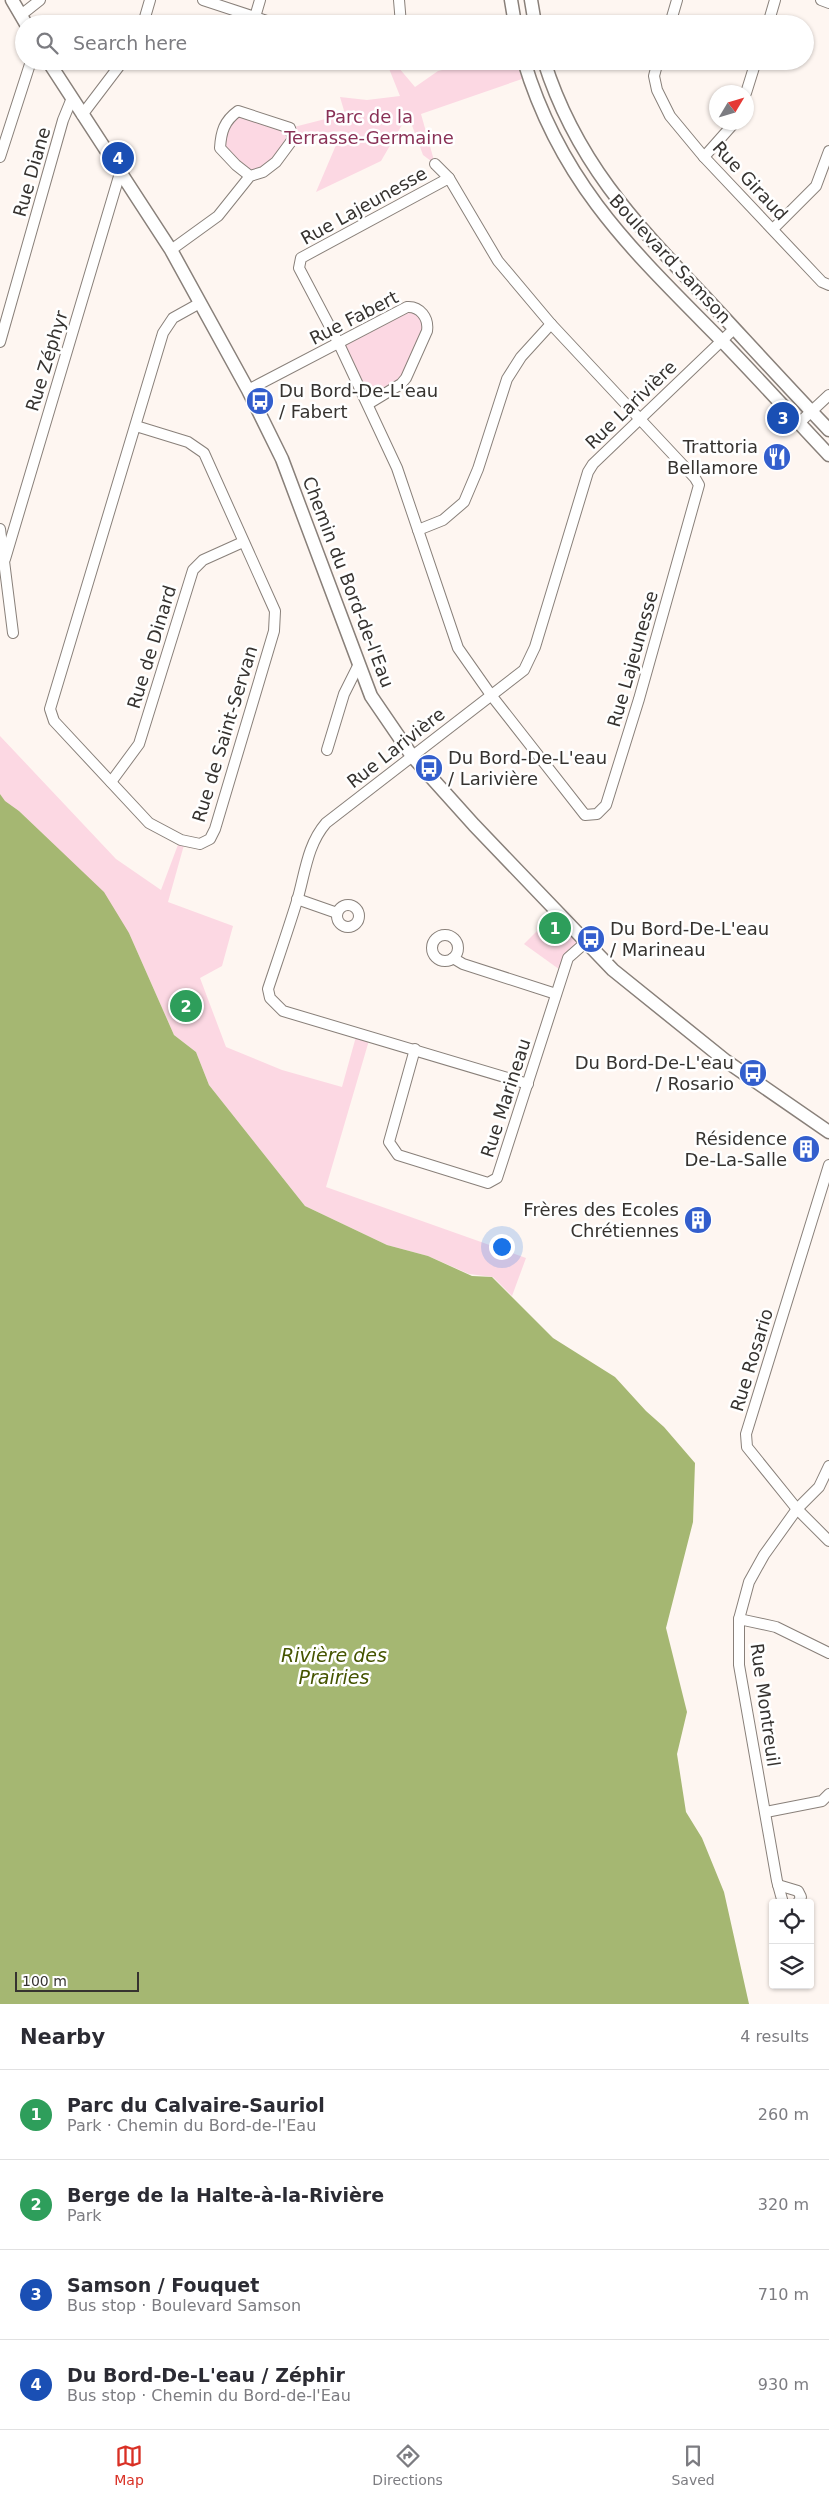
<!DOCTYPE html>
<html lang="en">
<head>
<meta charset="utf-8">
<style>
	:root { --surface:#fff; --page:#f7f7f7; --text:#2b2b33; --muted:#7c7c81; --line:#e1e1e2; --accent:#d93025 }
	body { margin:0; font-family:"DejaVu Sans",sans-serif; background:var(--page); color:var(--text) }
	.controls { position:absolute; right:15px; bottom:15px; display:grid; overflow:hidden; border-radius:5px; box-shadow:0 1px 4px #0004 }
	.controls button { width:45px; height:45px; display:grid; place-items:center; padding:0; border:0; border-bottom:1px solid var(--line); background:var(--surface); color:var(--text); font:25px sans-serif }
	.compass { position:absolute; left:709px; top:85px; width:45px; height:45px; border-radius:50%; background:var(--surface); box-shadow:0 1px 4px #0004; rotate:52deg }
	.scale { position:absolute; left:15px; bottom:12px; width:124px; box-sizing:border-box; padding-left:5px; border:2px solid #363330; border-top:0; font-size:14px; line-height:18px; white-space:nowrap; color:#363330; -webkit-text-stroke:4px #fff; paint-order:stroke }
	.you { position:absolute; left:501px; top:1246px; width:18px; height:18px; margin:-12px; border:4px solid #fff; border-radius:50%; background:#1a73e8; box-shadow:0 0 0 8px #1a73e833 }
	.badge { display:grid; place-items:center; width:32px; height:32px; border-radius:50%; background:var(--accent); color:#fff; font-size:16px; font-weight:700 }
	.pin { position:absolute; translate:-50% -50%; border:2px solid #fff; box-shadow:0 1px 5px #0006 }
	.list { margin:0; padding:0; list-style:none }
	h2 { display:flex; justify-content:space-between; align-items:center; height:65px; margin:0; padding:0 20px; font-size:21px }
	h2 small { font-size:16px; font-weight:400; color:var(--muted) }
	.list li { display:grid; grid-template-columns:32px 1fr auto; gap:15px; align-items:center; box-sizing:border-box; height:90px; padding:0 20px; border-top:1px solid var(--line) }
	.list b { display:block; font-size:19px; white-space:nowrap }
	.list p { margin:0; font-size:16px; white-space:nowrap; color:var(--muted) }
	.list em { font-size:16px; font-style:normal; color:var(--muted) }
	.icon { flex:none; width:28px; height:28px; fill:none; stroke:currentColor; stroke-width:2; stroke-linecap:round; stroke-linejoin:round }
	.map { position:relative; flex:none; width:829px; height:2004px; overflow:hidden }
	.search { position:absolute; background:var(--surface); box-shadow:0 1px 4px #0004; left:15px; right:15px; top:15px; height:55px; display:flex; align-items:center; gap:12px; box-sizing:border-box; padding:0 18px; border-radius:28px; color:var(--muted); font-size:19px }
	.sheet { height:425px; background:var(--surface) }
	nav { display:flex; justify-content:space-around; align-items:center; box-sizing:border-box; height:70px; border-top:1px solid var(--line); background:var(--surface); font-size:14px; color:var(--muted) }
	nav a { display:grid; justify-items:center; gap:2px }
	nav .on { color:var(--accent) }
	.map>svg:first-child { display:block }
	.green { fill:#fcd8e3 }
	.water { fill:#a5b772 }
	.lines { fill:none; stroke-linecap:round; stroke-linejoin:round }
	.minor-casing { stroke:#89807a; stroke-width:12 }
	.tertiary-casing { stroke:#89807a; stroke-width:15 }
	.minor { stroke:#fff; stroke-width:10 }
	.tertiary { stroke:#fff; stroke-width:12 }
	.labels { text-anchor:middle; stroke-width:5; stroke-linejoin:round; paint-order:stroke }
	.park-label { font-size:18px; fill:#893156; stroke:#fff }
	.street-label { font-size:18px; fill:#363330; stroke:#fff }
	.poi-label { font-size:18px; fill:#363330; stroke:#fff; text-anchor:end }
	.water-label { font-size:19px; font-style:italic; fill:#455400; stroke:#fff }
</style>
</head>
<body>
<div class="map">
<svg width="829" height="2004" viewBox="0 0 829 2004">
	<rect width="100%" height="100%" fill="#fef6f1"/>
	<g class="green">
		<path d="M386,61H393L415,87L438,71L458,66L457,61H517L522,79L421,114L435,164L423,155L410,120L406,118L381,161L316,192L342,131L311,134L293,139L287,148L250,176L220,148L221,132L238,111L290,128L345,114L340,97L367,100L400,96Z"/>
		<path d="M414,306L428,324L406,378L368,404L339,344Z"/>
		<path d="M0,736L116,859L161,890L179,842L184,845L168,902L233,926L222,966L200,978L226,1047L282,1070L342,1087L357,1033L370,1037L326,1187L526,1258L512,1296L493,1277L469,1274L428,1256L387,1245L305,1206L209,1085L196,1052L174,1035L129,933L52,843L19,811L4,801L0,794Z"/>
		<path d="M555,913L585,943L563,972L524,944Z"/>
	</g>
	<path class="water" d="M0,794L5,801L19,811L104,892L129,933L174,1035L196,1052L209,1085L305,1206L387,1245L428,1256L472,1276L492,1277L553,1338L615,1377L646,1411L664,1427L695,1463L693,1522L666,1628L687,1712L677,1754L686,1812L702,1838L724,1892L749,2004H0Z"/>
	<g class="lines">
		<defs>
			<g id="minor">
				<path d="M203,0L276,24"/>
				<path d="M399,0L401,24"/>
				<path d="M821,0L829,3"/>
				<path d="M21,15L40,0"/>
				<path d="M255,17L260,0"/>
				<path d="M143,24L150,0"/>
				<path d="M670,24L677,0"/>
				<path d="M768,24L775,0"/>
				<path d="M658,61L654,76L657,90L670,116L704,157L822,282L829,285"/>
				<path d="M746,93L756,61"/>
				<path d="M82,115L123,61"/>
				<path d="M0,157L31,61"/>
				<path d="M704,157L735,122"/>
				<path d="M435,164L449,178"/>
				<path d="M449,178L498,261L551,324L695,478L699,485L639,699L606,805L597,814L585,815L491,695L458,648L397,468L339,344L299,268L301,258Z"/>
				<path d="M773,229L816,186L829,151"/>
				<path d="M171,250L218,216L250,176L263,172L276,162L293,139L290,128L238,111C224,121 221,132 220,148L236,165L250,176"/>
				<path d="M0,342L63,120L72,98"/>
				<path d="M248,390L407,307C420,306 429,318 427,331L406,378L401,384L368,404"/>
				<path d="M799,423L829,395"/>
				<path d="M136,426L188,442L204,453L275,611L274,631L215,829L210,839L200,844L181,840L149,823L54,721L50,709L163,333L173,318L200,303"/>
				<path d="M0,529L13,633"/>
				<path d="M418,530L443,520L464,502L478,469L507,379L521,357L551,324"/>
				<path d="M5,559L120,173"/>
				<path d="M327,750L344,694L358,666"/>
				<path d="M111,782L139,744L193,570L203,560L243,542"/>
				<path d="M297,899L337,913"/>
				<circle cx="348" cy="916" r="11"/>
				<circle cx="445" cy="948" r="13"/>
				<path d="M453,958L463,964L556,994"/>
				<path d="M415,1049L389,1142L398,1155L488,1183L497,1178L568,958L585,943"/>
				<path d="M528,1084L283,1011L270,998L268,989C278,959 288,930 297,901C305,874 307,845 326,823L524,670L535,647L588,472L593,464L734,329"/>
				<path d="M829,1165L746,1434L747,1447L797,1509L829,1541"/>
				<path d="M739,1619L776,1627L829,1653"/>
				<path d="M766,1812L822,1801L829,1794"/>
				<path d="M778,1885L798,1891L801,1897L798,1903"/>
				<path d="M783,1903L777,1881L739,1665V1619L749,1582L764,1555L797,1509L819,1487L829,1466"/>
			</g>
			<g id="tertiary">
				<path d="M12,0L26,24"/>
				<path d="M511,0L515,24"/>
				<path d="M531,0L535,24"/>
				<path d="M48,61L171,250L248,390L282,459L371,696L412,756L474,825L613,970L726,1061L829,1132"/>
				<path d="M524,61C561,184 633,251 720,339C757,377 793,417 829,455"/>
				<path d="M544,61C576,162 634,222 705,297C746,341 787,386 829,430"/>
			</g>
		</defs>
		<use href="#minor" class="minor-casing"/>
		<use href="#tertiary" class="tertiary-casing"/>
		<use href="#minor" class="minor"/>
		<use href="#tertiary" class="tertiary"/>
	</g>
	<defs>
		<symbol id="bus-disc" viewBox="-11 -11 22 22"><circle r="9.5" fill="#335ecd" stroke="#fff"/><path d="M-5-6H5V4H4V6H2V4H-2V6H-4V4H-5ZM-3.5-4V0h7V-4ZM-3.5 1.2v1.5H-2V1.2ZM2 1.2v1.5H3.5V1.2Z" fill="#fff"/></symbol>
		<symbol id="restaurant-disc" viewBox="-11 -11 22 22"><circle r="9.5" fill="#335ecd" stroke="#fff"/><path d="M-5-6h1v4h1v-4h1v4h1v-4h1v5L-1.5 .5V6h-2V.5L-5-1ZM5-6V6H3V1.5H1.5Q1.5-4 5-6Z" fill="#fff"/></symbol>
		<symbol id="building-disc" viewBox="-11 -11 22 22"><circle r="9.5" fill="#335ecd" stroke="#fff"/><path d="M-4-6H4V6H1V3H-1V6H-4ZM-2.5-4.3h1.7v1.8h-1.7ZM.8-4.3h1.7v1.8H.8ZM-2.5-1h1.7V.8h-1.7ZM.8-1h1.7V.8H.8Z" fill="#fff"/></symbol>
	</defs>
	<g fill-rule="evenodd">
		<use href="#bus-disc" x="244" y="385" width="32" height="32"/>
		<use href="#restaurant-disc" x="761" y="441" width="32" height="32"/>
		<use href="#bus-disc" x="413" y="752" width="32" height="32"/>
		<use href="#bus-disc" x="575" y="923" width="32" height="32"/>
		<use href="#bus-disc" x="737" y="1057" width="32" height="32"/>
		<use href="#building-disc" x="790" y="1133" width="32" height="32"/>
		<use href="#building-disc" x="682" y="1204" width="32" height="32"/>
	</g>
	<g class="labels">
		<g class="park-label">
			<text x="369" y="123">Parc de la<tspan x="369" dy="21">Terrasse-Germaine</tspan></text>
		</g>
		<g class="street-label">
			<text transform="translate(32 172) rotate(-74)" y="6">Rue Diane</text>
			<text transform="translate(750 181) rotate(47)" y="6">Rue Giraud</text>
			<text transform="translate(364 206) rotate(-29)" y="6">Rue Lajeunesse</text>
			<text transform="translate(670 259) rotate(47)" y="6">Boulevard Samson</text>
			<text transform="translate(354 318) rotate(-27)" y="6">Rue Fabert</text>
			<text transform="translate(47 361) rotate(-73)" y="6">Rue Zéphyr</text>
			<text transform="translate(631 405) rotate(-44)" y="6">Rue Larivière</text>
			<text transform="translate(348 582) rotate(69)" y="6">Chemin du Bord-de-l'Eau</text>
			<text transform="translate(152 647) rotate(-73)" y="6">Rue de Dinard</text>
			<text transform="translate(633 659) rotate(-74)" y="6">Rue Lajeunesse</text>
			<text transform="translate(225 734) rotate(-73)" y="6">Rue de Saint-Servan</text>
			<text transform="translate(396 748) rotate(-38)" y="6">Rue Larivière</text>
			<text transform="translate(506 1098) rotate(-72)" y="6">Rue Marineau</text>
			<text transform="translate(752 1360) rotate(-73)" y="6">Rue Rosario</text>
			<text transform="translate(765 1705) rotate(82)" y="6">Rue Montreuil</text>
		</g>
		<g class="poi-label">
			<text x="279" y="397" text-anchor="start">Du Bord-De-L'eau<tspan x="279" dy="21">/ Fabert</tspan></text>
			<text x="758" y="453">Trattoria<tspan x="758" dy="21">Bellamore</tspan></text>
			<text x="448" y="764" text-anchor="start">Du Bord-De-L'eau<tspan x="448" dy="21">/ Larivière</tspan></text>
			<text x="610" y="935" text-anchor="start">Du Bord-De-L'eau<tspan x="610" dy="21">/ Marineau</tspan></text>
			<text x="734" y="1069">Du Bord-De-L'eau<tspan x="734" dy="21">/ Rosario</tspan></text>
			<text x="787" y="1145">Résidence<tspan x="787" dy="21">De-La-Salle</tspan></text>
			<text x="679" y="1216">Frères des Ecoles<tspan x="679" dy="21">Chrétiennes</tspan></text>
		</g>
		<g class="water-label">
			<text x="334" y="1662">Rivière des<tspan x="334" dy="22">Prairies</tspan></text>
		</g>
	</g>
</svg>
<div class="controls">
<button><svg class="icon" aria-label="locate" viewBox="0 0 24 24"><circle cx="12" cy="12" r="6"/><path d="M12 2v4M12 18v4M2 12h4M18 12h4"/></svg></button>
<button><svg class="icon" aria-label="layers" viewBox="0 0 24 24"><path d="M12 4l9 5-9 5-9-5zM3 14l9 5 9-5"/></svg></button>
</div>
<svg class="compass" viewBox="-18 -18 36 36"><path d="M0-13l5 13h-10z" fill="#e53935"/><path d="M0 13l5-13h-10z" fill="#7c7c81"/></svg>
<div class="scale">100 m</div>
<div class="you"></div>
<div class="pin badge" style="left:555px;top:928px;background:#2e9e5b">1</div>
<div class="pin badge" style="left:186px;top:1006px;background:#2e9e5b">2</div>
<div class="pin badge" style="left:783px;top:418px;background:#1a4fb4">3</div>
<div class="pin badge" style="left:118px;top:158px;background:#1a4fb4">4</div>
<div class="search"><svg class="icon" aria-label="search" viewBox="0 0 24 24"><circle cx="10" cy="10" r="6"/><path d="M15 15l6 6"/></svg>Search here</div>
</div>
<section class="sheet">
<h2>Nearby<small>4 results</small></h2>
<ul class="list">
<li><span class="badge" style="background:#2e9e5b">1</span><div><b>Parc du Calvaire-Sauriol</b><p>Park · Chemin du Bord-de-l'Eau</p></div><em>260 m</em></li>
<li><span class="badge" style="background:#2e9e5b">2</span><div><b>Berge de la Halte-à-la-Rivière</b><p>Park</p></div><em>320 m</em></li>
<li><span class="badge" style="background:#1a4fb4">3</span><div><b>Samson / Fouquet</b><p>Bus stop · Boulevard Samson</p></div><em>710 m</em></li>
<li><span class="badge" style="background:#1a4fb4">4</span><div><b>Du Bord-De-L'eau / Zéphir</b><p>Bus stop · Chemin du Bord-de-l'Eau</p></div><em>930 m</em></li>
</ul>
</section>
<nav>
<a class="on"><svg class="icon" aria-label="map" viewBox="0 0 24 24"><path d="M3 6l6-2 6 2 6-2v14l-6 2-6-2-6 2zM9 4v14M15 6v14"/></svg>Map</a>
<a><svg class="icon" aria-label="directions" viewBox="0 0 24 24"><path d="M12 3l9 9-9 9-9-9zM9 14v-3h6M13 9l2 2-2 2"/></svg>Directions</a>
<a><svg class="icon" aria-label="saved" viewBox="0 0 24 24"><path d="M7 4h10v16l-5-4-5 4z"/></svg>Saved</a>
</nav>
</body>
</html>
